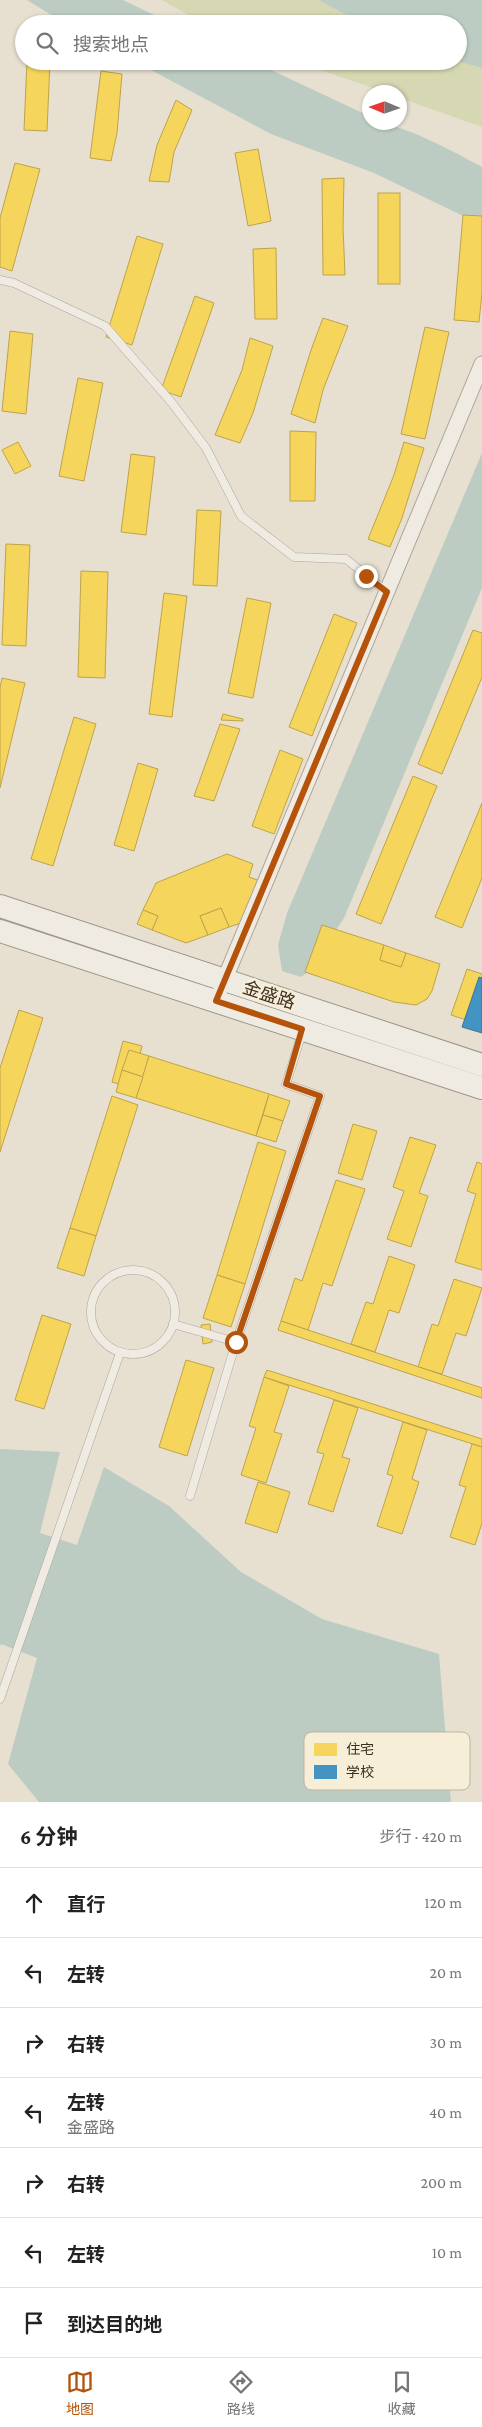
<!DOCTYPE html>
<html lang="zh">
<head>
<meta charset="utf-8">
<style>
	:root { --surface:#fff; --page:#f6f6f6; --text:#222; --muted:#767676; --line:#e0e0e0; --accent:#b45309 }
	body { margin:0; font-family:"Crimson Pro","Noto Sans SC",serif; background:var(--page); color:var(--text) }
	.compass { position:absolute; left:362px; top:85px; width:45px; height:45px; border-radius:50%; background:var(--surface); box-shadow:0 1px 4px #0004; rotate:272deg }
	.stop { position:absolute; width:15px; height:15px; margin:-11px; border:4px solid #b45309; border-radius:50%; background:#fff }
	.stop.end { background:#b45309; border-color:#fff; box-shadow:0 1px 5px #0008 }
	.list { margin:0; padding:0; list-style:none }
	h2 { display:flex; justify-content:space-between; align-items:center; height:65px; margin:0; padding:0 20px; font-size:21px }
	h2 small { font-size:16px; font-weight:400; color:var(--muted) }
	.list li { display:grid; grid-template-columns:32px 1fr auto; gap:15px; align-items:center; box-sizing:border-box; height:70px; padding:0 20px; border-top:1px solid var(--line) }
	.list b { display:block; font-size:19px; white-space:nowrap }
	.list p { margin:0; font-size:16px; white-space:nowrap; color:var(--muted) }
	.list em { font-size:16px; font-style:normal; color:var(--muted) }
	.icon { flex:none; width:28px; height:28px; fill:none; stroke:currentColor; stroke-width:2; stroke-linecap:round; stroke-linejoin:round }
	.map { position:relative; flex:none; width:482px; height:1802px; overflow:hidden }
	.search { position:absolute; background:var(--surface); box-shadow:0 1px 4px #0004; left:15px; right:15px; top:15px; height:55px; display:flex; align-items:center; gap:12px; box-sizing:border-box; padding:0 18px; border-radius:28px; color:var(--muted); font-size:19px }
	.sheet { height:555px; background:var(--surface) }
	nav { display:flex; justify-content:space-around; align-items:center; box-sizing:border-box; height:70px; border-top:1px solid var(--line); background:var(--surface); font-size:14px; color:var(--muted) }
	nav a { display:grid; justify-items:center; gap:2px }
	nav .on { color:var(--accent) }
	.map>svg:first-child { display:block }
	.green { fill:#d6d7b3 }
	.water { fill:#bcccc2 }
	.homes { fill:#f6d55c; stroke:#bea34a }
	.schools { fill:#4393c3; stroke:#417592 }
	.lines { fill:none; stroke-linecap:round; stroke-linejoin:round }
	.lane-casing { stroke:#ada599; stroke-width:9 }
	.street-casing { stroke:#ada599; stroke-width:17 }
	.secondary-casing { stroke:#9c958a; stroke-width:24 }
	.lane { stroke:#efebe3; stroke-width:8 }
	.street { stroke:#efebe3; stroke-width:15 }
	.secondary { stroke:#efebe3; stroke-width:22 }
	.route { stroke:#b45309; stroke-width:6 }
	.labels { text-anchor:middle; stroke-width:5; stroke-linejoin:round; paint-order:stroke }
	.street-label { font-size:18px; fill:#3d2e20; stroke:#f7eed8 }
	.key { fill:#f7eed8; stroke:#bfb4a1; stroke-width:1 }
	.key-label { font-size:14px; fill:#3d2e20 }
</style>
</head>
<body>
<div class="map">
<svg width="482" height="1802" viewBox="0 0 482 1802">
	<rect width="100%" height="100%" fill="#e7e0d1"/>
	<g class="green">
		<path d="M162,0H327L399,24H204Z"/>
		<path d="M458,43L482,51V127L400,98V92H385L294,61H458Z"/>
	</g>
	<g class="water">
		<path d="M27,0H123L173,24H66Z"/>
		<path d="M319,0H482V68L458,61V24H363Z"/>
		<path d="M134,61H252L369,116L370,122C403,123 452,151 482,167V225L374,173L271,134Z"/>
		<path d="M482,453V588L344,918L308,972L301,977L282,971L278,945L287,913Z"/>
		<path d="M0,1449L60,1452L40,1533L77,1545L104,1467L169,1506L241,1572L322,1619L439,1654L451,1802H39L8,1764L37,1658L1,1644L0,1647Z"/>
	</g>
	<g class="homes">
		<path d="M27,61H50L47,131L24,130Z"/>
		<path d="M101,71L122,74L117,133L111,161L90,158Z"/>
		<path d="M176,100L192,110L174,152L169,182L149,181L157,145Z"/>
		<path d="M258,149L271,221L248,226L235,153Z"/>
		<path d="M15,163L40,169L12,271L0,267V218Z"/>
		<path d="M344,178L343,227L345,275H323L322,179Z"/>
		<rect x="378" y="193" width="22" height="91"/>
		<path d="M463,215L482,216V293L479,322L454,320Z"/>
		<path d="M137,236L163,244L132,345L106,337Z"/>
		<path d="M276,248L277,319H255L253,249Z"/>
		<path d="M195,296L214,303L181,397L161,390Z"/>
		<path d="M323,318L348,326L323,390L315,423L291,414L311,350Z"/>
		<path d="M425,327L449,332L425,439L401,434Z"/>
		<path d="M10,331L33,334L26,414L2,411Z"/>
		<path d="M250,338L273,346L253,413L240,443L215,435L242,370Z"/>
		<path d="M78,378L103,383L84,481L59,476Z"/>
		<path d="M290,431L316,432L315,501H290Z"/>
		<path d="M18,442L31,466L15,474L2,450Z"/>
		<path d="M404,442L424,448L402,518L390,547L368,539L394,475Z"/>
		<path d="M131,454L155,457L146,535L121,532Z"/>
		<path d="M197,510L221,511L217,586L193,585Z"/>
		<path d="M6,544L30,545L26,646L2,645Z"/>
		<path d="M81,571L108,572L105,678L78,677Z"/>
		<path d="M164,593L187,596L172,717L149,714Z"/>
		<path d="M247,598L271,603L253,698L228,693Z"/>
		<path d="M334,614L357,623L312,736L289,727Z"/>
		<path d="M473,630L482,633V677L442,774L418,764Z"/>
		<path d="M2,678L25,683L0,788V688Z"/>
		<path d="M223,714L243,719V721L221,720Z"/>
		<path d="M74,717L96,724L53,866L31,859Z"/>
		<path d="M220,724L240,729L214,801L194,796Z"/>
		<path d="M280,750L303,759L274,834L252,826Z"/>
		<path d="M138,763L158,769L134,851L114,845Z"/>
		<path d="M413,776L437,786L381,924L356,914Z"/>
		<path d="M482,803V878L462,928L435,917Z"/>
		<path d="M227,854L253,864L249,877L263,882L250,920L229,927L221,908L200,916L208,935L186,943L152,930L158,916L143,910L156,883Z"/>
		<path d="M221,908L229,927L208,935L200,916Z"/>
		<path d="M143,910L158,916L152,930L137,924Z"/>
		<path d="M322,925L384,945L380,960L401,967L406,953L440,964L432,991L427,999L416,1005L394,1002L305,972Z"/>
		<path d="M384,945L406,953L401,967L380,960Z"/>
		<path d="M467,969L482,974V1025L451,1015Z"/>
		<path d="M19,1010L43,1018L0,1152V1068Z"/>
		<path d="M123,1041L142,1046L132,1088L112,1082Z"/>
		<path d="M129,1050L149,1056L143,1077L122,1070Z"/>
		<path d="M149,1056L269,1094L256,1136L136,1098Z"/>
		<path d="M122,1070L143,1077L136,1098L116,1092Z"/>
		<path d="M269,1094L290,1101L283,1121L263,1115Z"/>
		<path d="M112,1096L138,1105L96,1236L70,1228Z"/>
		<path d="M263,1115L283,1121L276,1142L256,1136Z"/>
		<path d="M353,1124L377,1131L362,1180L338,1173Z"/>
		<path d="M410,1137L436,1145L419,1193L428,1196L411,1247L387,1239L404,1191L393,1187Z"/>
		<path d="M258,1142L286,1151L245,1284L217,1275Z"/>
		<path d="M477,1162L482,1164V1270L455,1262L476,1194L467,1191Z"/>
		<path d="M336,1180L365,1189L332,1286L323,1283L308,1330L281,1321L295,1278L302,1281Z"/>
		<path d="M70,1228L96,1236L84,1276L57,1268Z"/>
		<path d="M389,1256L415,1265L399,1313L389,1310L375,1352L351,1344L366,1302L373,1304Z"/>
		<path d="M217,1275L245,1284L231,1327L203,1318Z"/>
		<path d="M454,1279L482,1288L466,1336L456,1333L442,1374L418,1367L432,1324L438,1326Z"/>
		<path d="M42,1315L71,1324L44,1409L15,1400Z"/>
		<path d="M281,1321L482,1388V1398L278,1330Z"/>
		<path d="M210,1324L212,1342L203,1344L201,1325Z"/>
		<path d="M186,1360L214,1368L187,1456L159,1447Z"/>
		<path d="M267,1370L482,1439V1447L264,1377Z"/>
		<path d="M264,1377L289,1386L274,1432L282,1434L266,1483L241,1475L256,1428L249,1426Z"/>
		<path d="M334,1400L358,1408L342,1457L350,1459L333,1512L308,1504L324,1454L317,1452Z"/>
		<path d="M403,1422L427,1430L412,1479L419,1482L402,1534L377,1526L393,1476L387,1474Z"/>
		<path d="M472,1444L482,1447V1523L475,1545L450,1537L466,1487L459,1485Z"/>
		<path d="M258,1482L290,1492L277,1533L245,1523Z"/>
	</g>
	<path class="schools" d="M479,977L482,978V1033L462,1027Z"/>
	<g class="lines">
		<defs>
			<g id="lane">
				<path d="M0,280L14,283L105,326L172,403L206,448L241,516L294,557L346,559L387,592"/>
				<circle cx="133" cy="1312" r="42"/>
				<path d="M173,1324L236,1342"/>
				<path d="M190,1496L236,1342L320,1096L286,1084L302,1033"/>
				<path d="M0,1699L120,1353"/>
			</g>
			<path id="street" d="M221,988L482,364"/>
			<g id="secondary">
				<path d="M0,906L482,1065"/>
				<path d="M0,931L482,1088"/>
			</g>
		</defs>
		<use href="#lane" class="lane-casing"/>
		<use href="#street" class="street-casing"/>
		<use href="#secondary" class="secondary-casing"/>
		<use href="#lane" class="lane"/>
		<use href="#street" class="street"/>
		<use href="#secondary" class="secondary"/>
	</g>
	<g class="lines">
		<path class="route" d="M236,1342L320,1096L286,1084L302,1029L216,1001L387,592L366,576"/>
	</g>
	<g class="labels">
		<g class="street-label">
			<text transform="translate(269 995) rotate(18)" y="6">金盛路</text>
		</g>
	</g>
	<rect x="304" y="1732" width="166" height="58" rx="8" class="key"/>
	<rect x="314" y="1743" width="23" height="13" fill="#f6d55c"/>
	<rect x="314" y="1765" width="23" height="14" fill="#4393c3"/>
	<g class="key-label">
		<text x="346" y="1754">住宅</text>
		<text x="346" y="1777">学校</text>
	</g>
</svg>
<svg class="compass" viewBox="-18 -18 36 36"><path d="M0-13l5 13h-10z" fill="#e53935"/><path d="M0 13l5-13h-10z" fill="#767676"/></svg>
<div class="stop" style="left:236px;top:1342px"></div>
<div class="stop end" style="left:366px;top:576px"></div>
<div class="search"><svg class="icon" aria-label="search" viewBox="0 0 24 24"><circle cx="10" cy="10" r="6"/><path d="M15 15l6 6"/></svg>搜索地点</div>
</div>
<section class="sheet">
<h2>6 分钟<small>步行 · 420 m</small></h2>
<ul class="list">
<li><svg class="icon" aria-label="ahead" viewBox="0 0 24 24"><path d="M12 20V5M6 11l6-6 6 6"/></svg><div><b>直行</b></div><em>120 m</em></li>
<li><svg class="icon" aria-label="left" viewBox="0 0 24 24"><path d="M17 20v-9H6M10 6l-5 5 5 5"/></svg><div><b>左转</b></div><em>20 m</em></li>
<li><svg class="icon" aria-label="right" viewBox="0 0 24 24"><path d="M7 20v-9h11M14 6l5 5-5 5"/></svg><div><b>右转</b></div><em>30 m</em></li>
<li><svg class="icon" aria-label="left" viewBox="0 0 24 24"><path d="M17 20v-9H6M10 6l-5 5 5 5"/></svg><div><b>左转</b><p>金盛路</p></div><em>40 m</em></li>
<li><svg class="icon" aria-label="right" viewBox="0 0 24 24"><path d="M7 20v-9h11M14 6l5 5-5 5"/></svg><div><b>右转</b></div><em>200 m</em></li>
<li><svg class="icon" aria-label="left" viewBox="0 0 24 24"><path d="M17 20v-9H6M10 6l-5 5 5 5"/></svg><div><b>左转</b></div><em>10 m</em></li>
<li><svg class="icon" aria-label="arrive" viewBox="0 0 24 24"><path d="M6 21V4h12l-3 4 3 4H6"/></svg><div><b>到达目的地</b></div></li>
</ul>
</section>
<nav>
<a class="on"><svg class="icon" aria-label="map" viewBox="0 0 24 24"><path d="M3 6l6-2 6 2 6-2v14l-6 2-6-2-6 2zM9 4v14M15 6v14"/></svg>地图</a>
<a><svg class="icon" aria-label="directions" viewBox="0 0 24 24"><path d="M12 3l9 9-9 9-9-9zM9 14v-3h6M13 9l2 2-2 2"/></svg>路线</a>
<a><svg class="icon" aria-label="saved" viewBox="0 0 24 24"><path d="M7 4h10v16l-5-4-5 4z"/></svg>收藏</a>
</nav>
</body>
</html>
